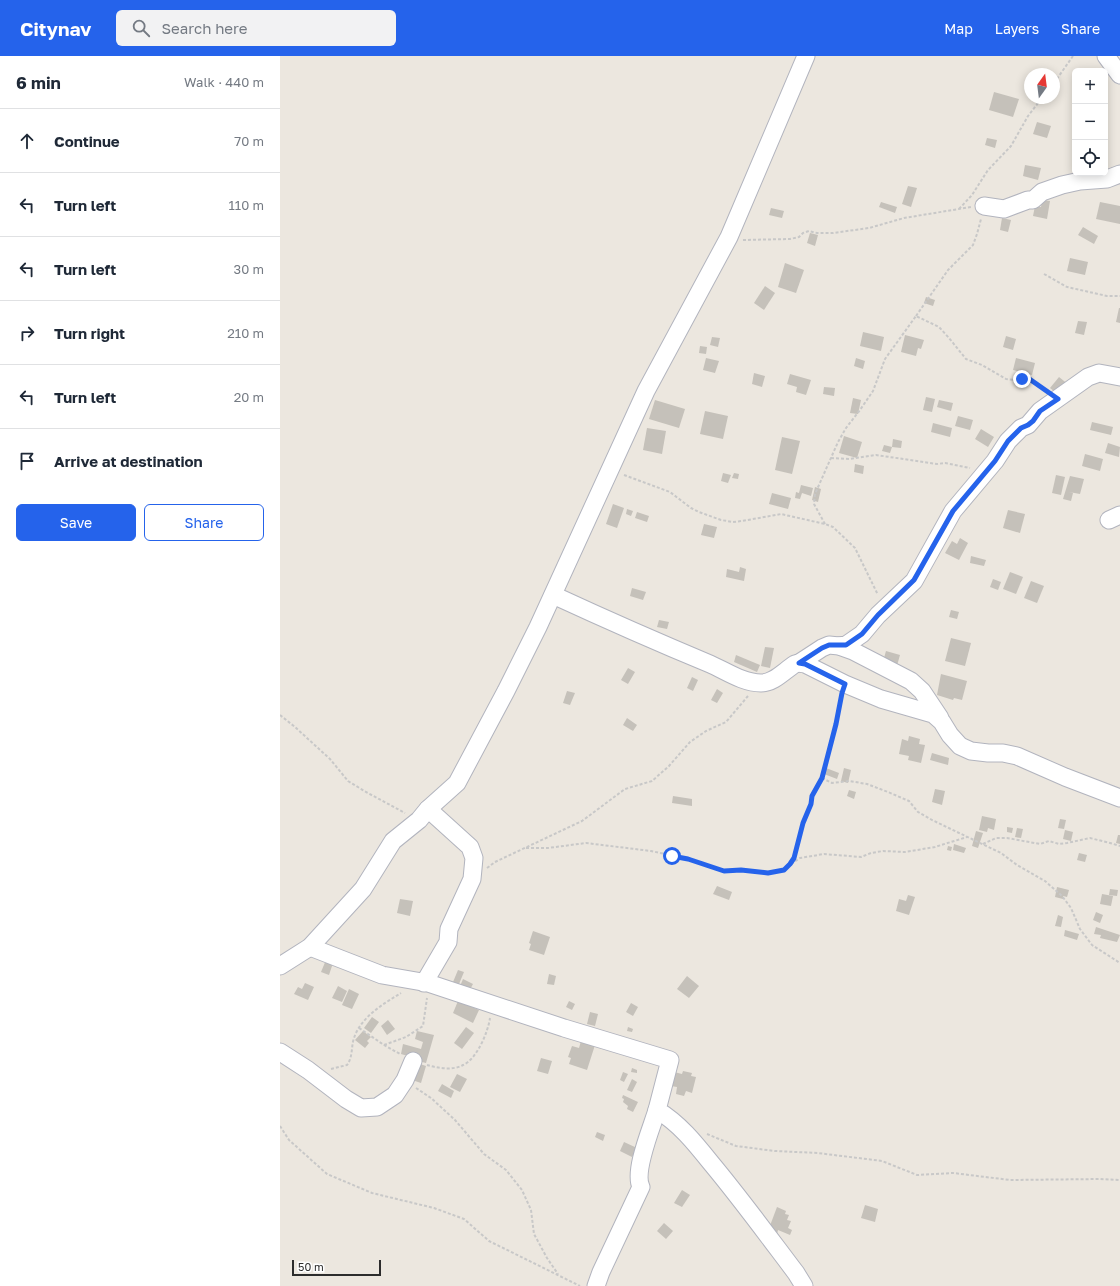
<!DOCTYPE html>
<html lang="en">
<head>
<meta charset="utf-8">
<style>
	:root { --surface:#fff; --page:#f2f2f3; --text:#1f2937; --muted:#747a83; --line:#e0e1e3; --accent:#2563eb }
	body { margin:0; font-family:"Golos Text",sans-serif; background:var(--page); color:var(--text) }
	.controls { position:absolute; right:12px; top:12px; display:grid; overflow:hidden; border-radius:6px; box-shadow:0 2px 10px #0003 }
	.controls button { width:36px; height:36px; display:grid; place-items:center; padding:0; border:0; border-bottom:1px solid var(--line); background:var(--surface); color:var(--text); font:20px sans-serif }
	.compass { position:absolute; left:744px; top:12px; width:36px; height:36px; border-radius:50%; background:var(--surface); box-shadow:0 2px 10px #0003; rotate:14deg }
	.scale { position:absolute; left:12px; bottom:10px; width:89px; box-sizing:border-box; padding-left:4px; border:2px solid #2c2c2c; border-top:0; font-size:11px; line-height:14px; white-space:nowrap; color:#2c2c2c; -webkit-text-stroke:3px #fff; paint-order:stroke }
	.stop { position:absolute; width:12px; height:12px; margin:-9px; border:3px solid #2563eb; border-radius:50%; background:#fff }
	.stop.end { background:#2563eb; border-color:#fff; box-shadow:0 1px 4px #0008 }
	.list { margin:0; padding:0; list-style:none }
	h2 { display:flex; justify-content:space-between; align-items:center; height:52px; margin:0; padding:0 16px; font-size:17px }
	h2 small { font-size:13px; font-weight:400; color:var(--muted) }
	.list li { display:grid; grid-template-columns:26px 1fr auto; gap:12px; align-items:center; box-sizing:border-box; height:64px; padding:0 16px; border-top:1px solid var(--line) }
	.list b { display:block; font-size:15px; white-space:nowrap }
	.list em { font-size:13px; font-style:normal; color:var(--muted) }
	.actions { display:flex; gap:8px; padding:12px 16px }
	.actions a { flex:1; padding:9px 0; border:1px solid var(--accent); border-radius:6px; text-align:center; font-size:14px; color:var(--accent) }
	.actions .main { background:var(--accent); color:#fff }
	.icon { flex:none; width:22px; height:22px; fill:none; stroke:currentColor; stroke-width:2; stroke-linecap:round; stroke-linejoin:round }
	.map { position:relative; flex:none; width:840px; height:1230px; overflow:hidden }
	header { display:flex; align-items:center; gap:24px; box-sizing:border-box; height:56px; padding:0 20px; background:var(--accent); color:#fff }
	header strong { font-size:19px }
	nav { display:flex; gap:22px; margin-inline-start:auto; font-size:14px }
	.search { width:280px; height:36px; background:var(--page); display:flex; align-items:center; gap:10px; box-sizing:border-box; padding:0 14px; border-radius:6px; color:var(--muted); font-size:15px }
	main { display:flex }
	aside { flex:1; background:var(--surface) }
	.map>svg:first-child { display:block }
	.building { fill:#c5c1ba }
	.lines { fill:none; stroke-linecap:round; stroke-linejoin:round }
	.minor-casing { stroke:#b2b4be; stroke-width:19 }
	.path { stroke:#c8c8c8; stroke-width:2; stroke-dasharray:3 2; stroke-linecap:butt }
	.minor { stroke:#fff; stroke-width:17 }
	.route { stroke:#2563eb; stroke-width:5 }
</style>
</head>
<body>
<header>
<strong>Citynav</strong>
<div class="search"><svg class="icon" aria-label="search" viewBox="0 0 24 24"><circle cx="10" cy="10" r="6"/><path d="M15 15l6 6"/></svg>Search here</div>
<nav><a>Map</a><a>Layers</a><a>Share</a></nav>
</header>
<main>
<aside>
<h2>6 min<small>Walk · 440 m</small></h2>
<ul class="list">
<li><svg class="icon" aria-label="ahead" viewBox="0 0 24 24"><path d="M12 20V5M6 11l6-6 6 6"/></svg><div><b>Continue</b></div><em>70 m</em></li>
<li><svg class="icon" aria-label="left" viewBox="0 0 24 24"><path d="M17 20v-9H6M10 6l-5 5 5 5"/></svg><div><b>Turn left</b></div><em>110 m</em></li>
<li><svg class="icon" aria-label="left" viewBox="0 0 24 24"><path d="M17 20v-9H6M10 6l-5 5 5 5"/></svg><div><b>Turn left</b></div><em>30 m</em></li>
<li><svg class="icon" aria-label="right" viewBox="0 0 24 24"><path d="M7 20v-9h11M14 6l5 5-5 5"/></svg><div><b>Turn right</b></div><em>210 m</em></li>
<li><svg class="icon" aria-label="left" viewBox="0 0 24 24"><path d="M17 20v-9H6M10 6l-5 5 5 5"/></svg><div><b>Turn left</b></div><em>20 m</em></li>
<li><svg class="icon" aria-label="arrive" viewBox="0 0 24 24"><path d="M6 21V4h12l-3 4 3 4H6"/></svg><div><b>Arrive at destination</b></div></li>
</ul>
<div class="actions"><a class="main">Save</a><a>Share</a></div>
</aside>
<div class="map">
<svg width="840" height="1230" viewBox="0 0 840 1230">
	<rect width="100%" height="100%" fill="#ece7df"/>
	<g class="building">
		<path d="M714,36L739,43L733,61L709,54Z"/>
		<path d="M757,66L771,70L767,82L753,78Z"/>
		<path d="M707,82L717,84L715,92L705,89Z"/>
		<path d="M745,109L761,112L758,124L743,120Z"/>
		<path d="M628,130L637,132L631,151L622,148Z"/>
		<path d="M762,144L770,145L767,163L753,160L755,150L761,151Z"/>
		<path d="M601,146L617,151L615,157L599,151Z"/>
		<path d="M820,146L840,150V168L816,163Z"/>
		<path d="M491,152L504,155L502,162L489,159Z"/>
		<path d="M722,162L731,164L728,176L720,174Z"/>
		<path d="M803,171L818,180L814,188L798,179Z"/>
		<path d="M530,177L538,179L535,190L527,187Z"/>
		<path d="M790,202L808,206L805,219L787,215Z"/>
		<path d="M505,207L524,214L516,237L498,231Z"/>
		<path d="M485,230L495,237L484,254L474,247Z"/>
		<path d="M646,241L655,244L653,250L644,247Z"/>
		<path d="M839,252H840V267L836,266Z"/>
		<path d="M798,265L807,266L804,279L795,277Z"/>
		<path d="M583,276L604,281L601,295L580,290Z"/>
		<path d="M625,279L644,284L641,293L638,292L636,300L621,296Z"/>
		<path d="M726,280L736,283L733,294L723,291Z"/>
		<path d="M432,281L440,282L438,291L430,289Z"/>
		<path d="M420,290L427,291L426,298L419,297Z"/>
		<path d="M426,302L439,305L435,317L423,314Z"/>
		<path d="M576,302L585,305L583,313L574,310Z"/>
		<path d="M736,302L755,307L752,319L733,314Z"/>
		<path d="M474,317L485,320L482,331L472,328Z"/>
		<path d="M510,318L531,324L526,339L516,336L517,331L507,328Z"/>
		<path d="M779,321L789,329L780,340L770,332Z"/>
		<path d="M544,331L555,332L554,340L543,338Z"/>
		<path d="M646,341L655,343L652,356L643,354Z"/>
		<path d="M573,342L581,344L578,358L570,357Z"/>
		<path d="M375,344L405,353L399,372L369,363Z"/>
		<path d="M659,344L673,347L671,355L657,351Z"/>
		<path d="M425,355L448,360L443,383L420,378Z"/>
		<path d="M678,360L693,364L690,374L675,370Z"/>
		<path d="M812,366L833,371L831,379L810,374Z"/>
		<path d="M653,367L672,372L670,381L651,376Z"/>
		<path d="M367,372L386,375L382,398L363,394Z"/>
		<path d="M701,373L714,381L708,391L695,383Z"/>
		<path d="M564,380L582,386L577,402L559,397Z"/>
		<path d="M502,381L520,385L512,418L495,414Z"/>
		<path d="M613,383L622,385L621,392L612,391Z"/>
		<path d="M828,387L840,391L839,401L825,397Z"/>
		<path d="M604,389L612,391L610,397L602,395Z"/>
		<path d="M805,398L823,403L820,415L802,410Z"/>
		<path d="M575,408L584,410L583,418L574,416Z"/>
		<path d="M443,417L451,419L448,427L441,425Z"/>
		<path d="M454,417L459,418L458,423L452,422Z"/>
		<path d="M776,419L785,421L781,439L772,437Z"/>
		<path d="M790,420L804,423L800,438L789,436L793,437L791,445L783,443Z"/>
		<path d="M521,429L533,432L531,440L522,437L520,443L515,442L516,436L519,437Z"/>
		<path d="M535,431L541,433L538,446L532,444Z"/>
		<path d="M492,437L511,442L508,453L489,448Z"/>
		<path d="M333,448L344,452L337,472L326,468Z"/>
		<path d="M347,453L353,455L351,460L346,458Z"/>
		<path d="M728,454L745,458L740,477L723,472Z"/>
		<path d="M357,456L369,460L367,466L355,462Z"/>
		<path d="M424,468L437,471L434,482L421,479Z"/>
		<path d="M680,482L688,487L679,504L665,497L672,485L677,488Z"/>
		<path d="M691,500L706,504L704,510L690,507Z"/>
		<path d="M460,511L466,513L464,525L446,521L447,513L459,516Z"/>
		<path d="M730,516L743,521L736,538L723,533Z"/>
		<path d="M713,523L721,526L718,534L710,531Z"/>
		<path d="M751,525L764,530L757,547L744,542Z"/>
		<path d="M352,532L366,536L363,544L350,540Z"/>
		<path d="M671,554L679,556L677,563L669,561Z"/>
		<path d="M379,564L389,566L387,573L377,571Z"/>
		<path d="M671,582L691,587L685,610L665,605Z"/>
		<path d="M485,591L494,592L490,612L481,610Z"/>
		<path d="M606,595L620,599L616,613L602,609Z"/>
		<path d="M456,599L480,609L477,616L454,606Z"/>
		<path d="M348,612L355,616L348,628L341,624Z"/>
		<path d="M661,618L687,625L682,644L674,642L673,644L657,639Z"/>
		<path d="M412,621L418,624L413,635L407,632Z"/>
		<path d="M437,633L443,637L437,647L431,644Z"/>
		<path d="M287,635L295,637L290,649L283,647Z"/>
		<path d="M347,662L357,669L353,675L343,669Z"/>
		<path d="M629,680L640,683L639,688L645,689L641,707L628,704L629,700L619,698L622,683L628,685Z"/>
		<path d="M652,697L669,702L668,709L650,704Z"/>
		<path d="M546,712L559,717L557,723L544,718Z"/>
		<path d="M564,712L571,714L568,727L561,725Z"/>
		<path d="M655,733L665,735L662,749L652,746Z"/>
		<path d="M569,734L576,736L574,743L567,740Z"/>
		<path d="M393,740L412,743V750L392,747Z"/>
		<path d="M702,760L716,763L714,774L708,772L707,776L699,774Z"/>
		<path d="M780,763L786,764L784,773L778,772Z"/>
		<path d="M727,771L733,772L732,777L727,776Z"/>
		<path d="M737,772L743,773L741,782L735,781Z"/>
		<path d="M785,774L793,776L791,785L783,783Z"/>
		<path d="M696,775L703,777L698,792L692,790Z"/>
		<path d="M838,779H840V788L836,787Z"/>
		<path d="M674,788L686,792L684,797L673,794Z"/>
		<path d="M668,790L672,791L671,795L667,794Z"/>
		<path d="M799,797L807,799L805,806L797,804Z"/>
		<path d="M437,830L452,836L449,844L433,838Z"/>
		<path d="M777,831L789,834L787,841L783,840V843L775,841Z"/>
		<path d="M830,833L838,834L837,840L829,839Z"/>
		<path d="M822,838L833,840L831,850L820,848Z"/>
		<path d="M628,839L635,841L629,859L616,855L619,843L626,845Z"/>
		<path d="M120,843L133,845L130,860L117,857Z"/>
		<path d="M816,856L823,859L820,867L813,864Z"/>
		<path d="M778,859L783,861L781,871L775,870Z"/>
		<path d="M816,871L840,879L837,886L820,882L821,879L814,878Z"/>
		<path d="M785,874L799,878L797,884L784,880Z"/>
		<path d="M253,875L270,881L264,899L249,894L251,888L249,887Z"/>
		<path d="M46,904L53,907L49,919L41,916Z"/>
		<path d="M178,914L184,916L179,928L173,926Z"/>
		<path d="M269,918L276,920L274,929L267,928Z"/>
		<path d="M407,920L419,930L409,942L397,933Z"/>
		<path d="M183,923L193,928L187,939L178,935Z"/>
		<path d="M25,927L34,931L28,944L14,938L18,931L22,933Z"/>
		<path d="M58,930L67,935L62,946L52,942Z"/>
		<path d="M69,933L79,938L72,953L62,949Z"/>
		<path d="M178,945L199,954L193,967L173,957Z"/>
		<path d="M289,945L295,948L292,954L286,951Z"/>
		<path d="M351,947L358,951L353,960L346,956Z"/>
		<path d="M310,956L318,958L315,970L307,968Z"/>
		<path d="M92,961L99,966L91,977L84,972Z"/>
		<path d="M108,964L115,973L107,979L101,970Z"/>
		<path d="M186,971L194,977L182,993L174,987Z"/>
		<path d="M348,971L353,973L352,976L347,975Z"/>
		<path d="M83,975L91,981L87,985L89,987L85,992L75,984Z"/>
		<path d="M137,975L154,979L146,1007L138,1005V1003L121,998L123,988L141,993L143,986L135,983Z"/>
		<path d="M301,985L315,989L307,1014L289,1008L291,1002L288,1001L292,990L299,992Z"/>
		<path d="M261,1002L272,1005L268,1018L257,1015Z"/>
		<path d="M137,1007L146,1010L141,1027L132,1024Z"/>
		<path d="M352,1012L357,1014V1017L351,1016Z"/>
		<path d="M403,1015L412,1017L411,1020L416,1021L412,1037L406,1035L404,1040L396,1038L397,1031L391,1030L394,1016L402,1018Z"/>
		<path d="M343,1016L348,1018L344,1026L340,1024Z"/>
		<path d="M177,1018L187,1023L180,1036L170,1031Z"/>
		<path d="M352,1023L357,1026L352,1036L347,1034Z"/>
		<path d="M162,1028L174,1035L171,1042L158,1035Z"/>
		<path d="M343,1039L358,1046L353,1056L347,1053L348,1050L343,1046L344,1043L342,1042Z"/>
		<path d="M317,1076L325,1079L323,1085L315,1081Z"/>
		<path d="M344,1086L357,1092L352,1101L340,1095Z"/>
		<path d="M402,1134L410,1139L402,1151L394,1147Z"/>
		<path d="M585,1149L598,1153L595,1166L581,1162Z"/>
		<path d="M497,1151L506,1155L505,1158L509,1159L507,1164L511,1165L508,1172L512,1174L510,1179L498,1174L497,1178L488,1175Z"/>
		<path d="M384,1167L393,1175L386,1183L377,1175Z"/>
	</g>
	<g class="lines">
		<defs>
			<g id="minor">
				<path d="M826,0L840,19"/>
				<path d="M704,150L724,153L748,144H753L762,136L782,129L800,125L827,123L840,118"/>
				<path d="M829,464L840,459"/>
				<path d="M273,539C325,563 377,586 430,608C446,615 463,627 481,627C494,627 504,615 515,608L519,607L525,608L565,628L601,643L653,658L662,666L670,679L680,690L691,695L708,697H723L737,700L785,721L840,742"/>
				<path d="M559,590L566,589L582,578L598,559L634,525L673,455L715,405L728,385L741,372L748,369L760,355L808,321L819,317L840,321"/>
				<path d="M519,607L542,592L549,589L559,590L573,595L631,625L642,635L660,662"/>
				<path d="M30,891L102,919L148,927L284,972L390,1004L377,1054C399,1067 415,1087 431,1107C461,1143 488,1180 516,1217L524,1230"/>
				<path d="M0,910L30,891L83,833L113,785L139,764L148,753L177,727L226,635L258,571L366,335L449,181L526,0"/>
				<path d="M144,927L168,886L169,873L192,823L194,802L190,791L148,753"/>
				<path d="M0,996L28,1014L66,1043L81,1052L97,1051L115,1039L125,1024L133,1005"/>
				<path d="M316,1230L321,1216L361,1131C353,1115 372,1071 377,1054"/>
			</g>
		</defs>
		<use href="#minor" class="minor-casing"/>
		<g class="path">
			<path d="M774,27L793,0"/>
			<path d="M679,153L692,139L708,114L731,90L748,60L762,42"/>
			<path d="M463,184L510,183L519,181L523,177L529,175L537,177H553L589,172L624,162L691,151"/>
			<path d="M764,218L787,231L827,240H840"/>
			<path d="M636,260L668,214L693,189L697,178L701,163"/>
			<path d="M551,402L569,403L596,399L657,408L665,407L690,412"/>
			<path d="M344,419L390,436L411,452L419,456L441,464L453,466L462,465L501,458L545,468L553,471L575,492L598,539"/>
			<path d="M545,468L534,448L535,438L558,386L566,372L580,354L593,335L605,303L636,260L659,271L669,282L686,303L702,309L726,323L736,324L748,323L765,335"/>
			<path d="M0,659L15,671L50,703L68,725L86,736L125,757"/>
			<path d="M542,722L552,727L569,725L587,728L608,736L629,745L638,756L652,764L721,797L737,809L765,825L782,840L791,852L800,873L812,889L840,907"/>
			<path d="M703,788L716,782H727L760,788L769,785L779,788L787,787L810,782L830,787L840,790"/>
			<path d="M246,792H268L306,787L371,795L408,803L444,815L461,814L488,817L504,814L510,808L514,802L523,767L531,748L532,740L542,722L556,668L561,641"/>
			<path d="M511,808L520,802L544,798L581,801L591,797L603,795L625,796L655,791L687,781"/>
			<path d="M207,812L215,806L302,765L345,733L372,725L389,710L410,686L426,675L446,666L468,640"/>
			<path d="M79,972L104,989L120,998"/>
			<path d="M104,989L126,981L143,970L147,942"/>
			<path d="M147,1009C158,1012 172,1015 183,1009C197,1003 208,976 210,962"/>
			<path d="M51,1013L67,1009C73,1001 71,991 74,982C81,961 103,948 121,937"/>
			<path d="M136,1032L151,1042L175,1064L204,1098L226,1114L242,1134L251,1154L254,1178L267,1202L278,1218"/>
			<path d="M0,1070L9,1084L47,1118L92,1137L154,1152L184,1163L209,1185L300,1230"/>
			<path d="M427,1078L456,1090L495,1095L538,1097L602,1105L637,1119L673,1117L730,1124L820,1123L840,1124"/>
		</g>
		<use href="#minor" class="minor"/>
	</g>
	<g class="lines">
		<path class="route" d="M392,800L408,803L444,815L461,814L488,817L504,814L510,808L514,802L523,767L531,748L532,740L542,722L556,668L562,637L565,628L525,608L519,607L542,592L549,589H566L582,578L598,559L634,524L673,455L715,405L728,385L741,372L748,369L753,365L760,355L778,343L748,322L742,323"/>
	</g>
</svg>
<div class="controls">
<button>+</button>
<button>−</button>
<button><svg class="icon" aria-label="locate" viewBox="0 0 24 24"><circle cx="12" cy="12" r="6"/><path d="M12 2v4M12 18v4M2 12h4M18 12h4"/></svg></button>
</div>
<svg class="compass" viewBox="-18 -18 36 36"><path d="M0-13l5 13h-10z" fill="#e53935"/><path d="M0 13l5-13h-10z" fill="#747a83"/></svg>
<div class="scale">50 m</div>
<div class="stop" style="left:392px;top:800px"></div>
<div class="stop end" style="left:742px;top:323px"></div>
</div>
</main>
</body>
</html>
